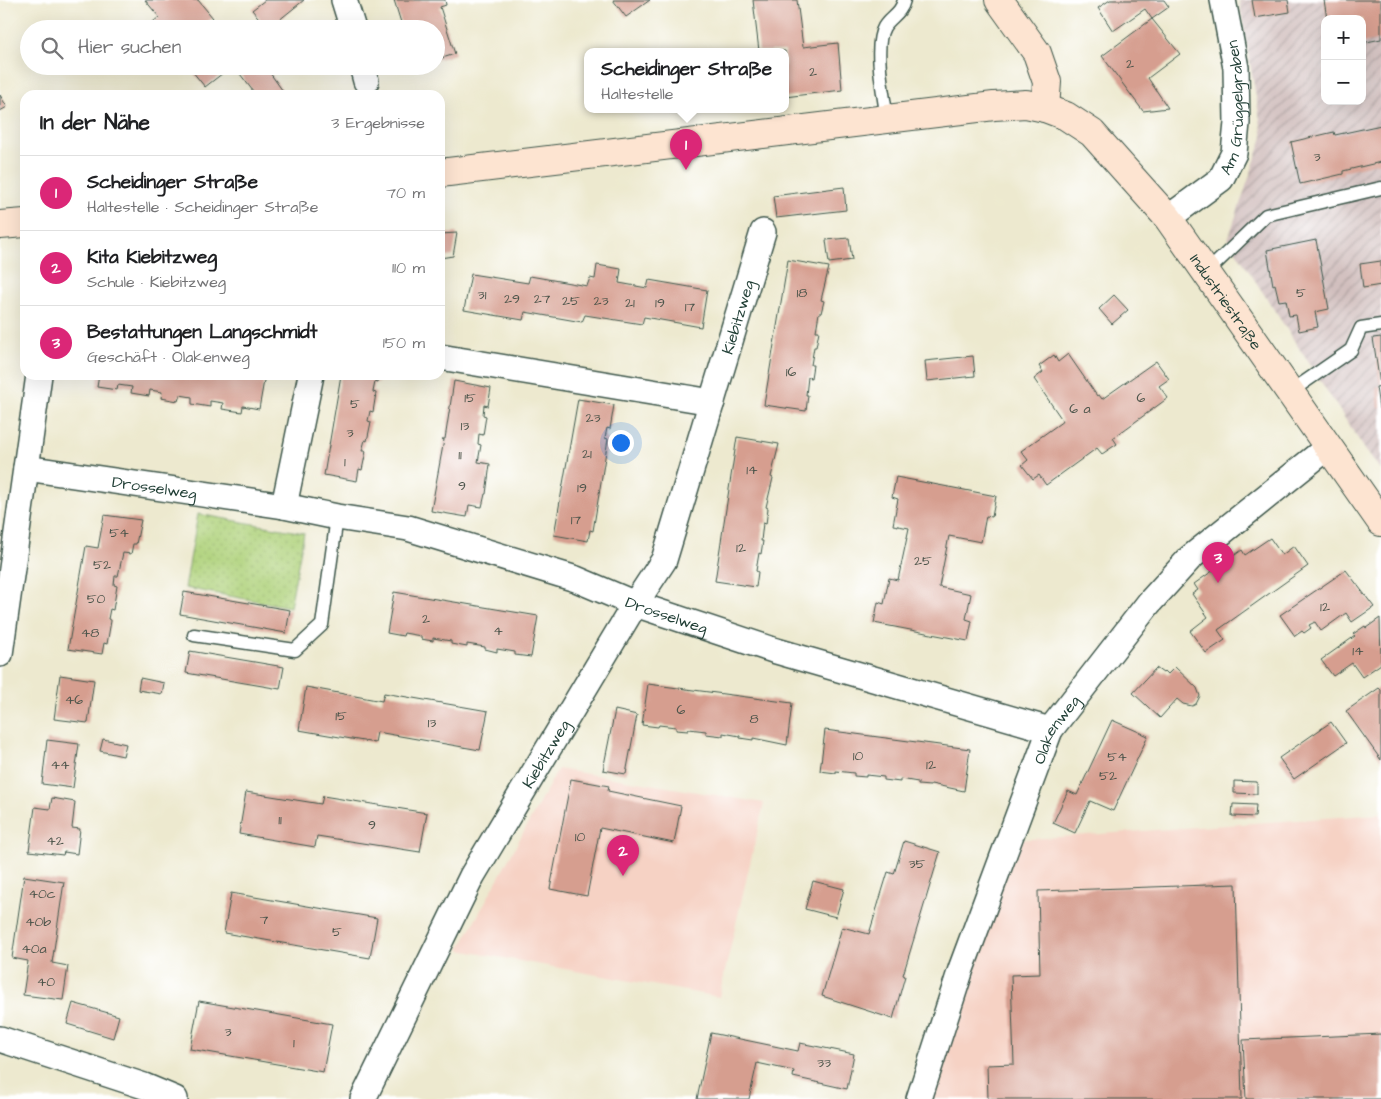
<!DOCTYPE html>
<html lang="de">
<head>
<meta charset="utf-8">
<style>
	:root { --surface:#fff; --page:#f6f6f6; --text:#202124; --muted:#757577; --line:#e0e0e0; --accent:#db2777 }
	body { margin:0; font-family:"Architects Daughter",sans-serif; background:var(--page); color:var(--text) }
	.controls { position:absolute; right:15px; top:15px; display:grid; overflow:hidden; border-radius:10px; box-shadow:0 5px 20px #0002 }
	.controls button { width:45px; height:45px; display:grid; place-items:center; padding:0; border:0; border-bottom:1px solid var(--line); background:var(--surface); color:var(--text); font:25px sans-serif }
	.you { position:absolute; left:620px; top:442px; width:18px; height:18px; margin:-12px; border:4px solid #fff; border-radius:50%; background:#1a73e8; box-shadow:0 0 0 8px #1a73e833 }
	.badge { display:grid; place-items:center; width:32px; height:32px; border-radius:50%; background:var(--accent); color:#fff; font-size:16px; font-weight:700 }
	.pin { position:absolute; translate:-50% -41px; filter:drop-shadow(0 1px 2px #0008) }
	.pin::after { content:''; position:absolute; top:26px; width:18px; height:15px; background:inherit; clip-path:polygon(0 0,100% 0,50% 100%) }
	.popup { position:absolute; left:584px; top:48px; width:205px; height:65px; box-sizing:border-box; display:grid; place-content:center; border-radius:10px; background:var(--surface); filter:drop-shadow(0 1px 4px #0005); font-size:16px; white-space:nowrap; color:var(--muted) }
	.popup b { font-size:19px; color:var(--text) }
	.popup::after { content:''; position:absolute; left:50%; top:100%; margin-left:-10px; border:10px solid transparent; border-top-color:var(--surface) }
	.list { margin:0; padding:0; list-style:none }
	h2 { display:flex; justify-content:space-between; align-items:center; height:65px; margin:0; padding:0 20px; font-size:21px }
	h2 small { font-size:16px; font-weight:400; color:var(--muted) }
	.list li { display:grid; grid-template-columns:32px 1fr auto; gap:15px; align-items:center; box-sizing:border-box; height:75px; padding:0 20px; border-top:1px solid var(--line) }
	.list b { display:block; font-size:19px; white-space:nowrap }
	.list p { margin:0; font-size:16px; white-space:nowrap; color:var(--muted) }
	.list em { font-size:16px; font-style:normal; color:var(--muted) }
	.icon { flex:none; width:28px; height:28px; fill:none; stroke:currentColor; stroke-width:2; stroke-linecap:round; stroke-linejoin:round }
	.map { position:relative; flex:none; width:1381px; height:1099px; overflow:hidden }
	.search { position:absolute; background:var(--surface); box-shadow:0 5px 20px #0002; left:20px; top:20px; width:425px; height:55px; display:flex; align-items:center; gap:12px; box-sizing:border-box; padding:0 18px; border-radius:28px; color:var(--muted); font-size:19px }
	.panel { position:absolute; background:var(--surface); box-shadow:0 5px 20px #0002; left:20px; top:90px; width:425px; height:290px; border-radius:15px }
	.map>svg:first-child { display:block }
	.built { fill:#f6d2c4 }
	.industrial { fill:url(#industrial-furrows); fill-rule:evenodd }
	.grass { fill:url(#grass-dots); stroke:#668756 }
	.building { fill:#d69e8f }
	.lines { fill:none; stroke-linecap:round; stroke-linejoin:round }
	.lane-casing { stroke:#3e574b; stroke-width:15 }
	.street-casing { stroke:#3e574b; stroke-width:28 }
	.secondary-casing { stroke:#3e574b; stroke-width:30 }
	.lane { stroke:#fff; stroke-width:12 }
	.street { stroke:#fff; stroke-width:25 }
	.secondary { stroke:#fde4d1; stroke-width:28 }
	.labels { text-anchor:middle; stroke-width:4.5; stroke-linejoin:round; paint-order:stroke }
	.number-label { font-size:14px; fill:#4d554b }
	.street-label { font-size:16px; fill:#1f3d34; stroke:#fff }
</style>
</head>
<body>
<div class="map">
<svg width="1381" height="1099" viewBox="0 0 1381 1099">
	<defs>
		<pattern id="industrial-furrows" width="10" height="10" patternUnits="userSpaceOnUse" patternTransform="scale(1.25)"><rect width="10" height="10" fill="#d1bfbe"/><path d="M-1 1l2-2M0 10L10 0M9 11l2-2" fill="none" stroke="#a99c9b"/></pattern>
		<pattern id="grass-dots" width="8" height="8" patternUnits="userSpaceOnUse" patternTransform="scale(1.25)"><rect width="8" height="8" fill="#aed179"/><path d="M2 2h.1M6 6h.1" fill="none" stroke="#95b469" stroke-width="1.8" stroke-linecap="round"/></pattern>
	</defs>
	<rect width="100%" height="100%" fill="#fff"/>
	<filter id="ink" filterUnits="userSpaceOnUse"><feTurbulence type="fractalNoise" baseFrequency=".02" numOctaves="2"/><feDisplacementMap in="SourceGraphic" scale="10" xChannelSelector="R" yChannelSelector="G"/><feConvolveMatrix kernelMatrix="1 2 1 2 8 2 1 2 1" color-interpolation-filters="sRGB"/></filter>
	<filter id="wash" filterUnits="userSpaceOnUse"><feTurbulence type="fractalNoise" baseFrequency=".0096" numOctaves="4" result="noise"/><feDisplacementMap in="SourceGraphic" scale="20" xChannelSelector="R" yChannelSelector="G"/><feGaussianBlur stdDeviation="1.12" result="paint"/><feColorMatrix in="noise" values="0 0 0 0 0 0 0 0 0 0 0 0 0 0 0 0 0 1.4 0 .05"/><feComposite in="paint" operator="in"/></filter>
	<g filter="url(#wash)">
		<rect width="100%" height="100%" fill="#ede9cf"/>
		<g class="built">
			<path d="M558,769L764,803L719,997L459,950Z"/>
			<path d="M1381,814V1099H931L1017,840Z"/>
		</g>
		<path class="industrial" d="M1239,0H1381V470L1366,451L1228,239L1263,137ZM1325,19H1362V101H1325Z"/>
		<path class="grass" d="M198,514L304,533L290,607L185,588Z"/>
		<g id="blocks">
			<g class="building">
				<path d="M145,0H198L213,18L207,22L212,29H158L153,22L159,17Z"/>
				<path d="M265,0H304L268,29L252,10Z"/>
				<path d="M394,0H445L446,5L440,7L455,54L436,60V29H403Z"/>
				<path d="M613,0H650L626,17Z"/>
				<path d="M753,0H797L803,47L838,43L842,90L785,97V51H759Z"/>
				<path d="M1110,0H1164L1169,7L1152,19L1145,9L1113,31L1098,8Z"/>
				<path d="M1252,0H1288L1290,12L1255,18Z"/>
				<path d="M1324,0H1381V39L1362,43V19H1327Z"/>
				<path d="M1152,19L1180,54L1148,78L1168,108L1143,111L1102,56Z"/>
				<path d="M188,66H232L205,87Z"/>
				<path d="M234,66H265L285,94L283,95H256Z"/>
				<path d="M0,95L7,107L0,111Z"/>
				<path d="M1381,125V162L1343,171V174L1300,184L1291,142L1334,132L1335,135Z"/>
				<path d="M844,187L846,210L776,218L773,196Z"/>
				<path d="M457,233L453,256L440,258V234Z"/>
				<path d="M849,238L852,260L829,263L826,240Z"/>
				<path d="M1316,240L1329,309L1315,312L1318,327L1299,331L1296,315L1289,316L1286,300L1279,301L1275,284L1273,285L1267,250Z"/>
				<path d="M788,260L829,267L821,300L824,301L821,313H819L816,331H819L816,347H814L811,365H813L811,378L808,377L806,395H808L806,411L764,405Z"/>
				<path d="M1381,261V285L1363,288L1360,264Z"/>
				<path d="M597,265L621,269L619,283L647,288L649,280L707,290L701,327L644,317L642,324L585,315L582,322L525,312L523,320L464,310L471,274L528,283L530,276L587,286L590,278L595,279Z"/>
				<path d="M1114,295L1128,310L1112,324L1099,309Z"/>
				<path d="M1381,337V385H1380L1373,338Z"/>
				<path d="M1068,354L1097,396L1099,395L1102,399L1156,361L1169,379L1159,386L1168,398L1113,438L1117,444L1102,454L1097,448L1046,485L1039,475L1033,479L1022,465L1028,460L1021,451L1063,421L1034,379L1043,372L1039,366L1054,355L1058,362Z"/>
				<path d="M973,356L975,376L927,381L925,361Z"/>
				<path d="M99,375H265L259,409L243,406L242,412L222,409L223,403L210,401V407L192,404V397L180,395L178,401L161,398L162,392L150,390L149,396L131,393L132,387L118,385L117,390L97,387Z"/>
				<path d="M341,375H379L378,383L375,382L373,392L376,393L373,412L370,411L368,421L371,422L367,441L365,440L362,451H366L362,470L359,469L357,481L324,475Z"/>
				<path d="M454,381L491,388L488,406L484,405L483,415L486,416L483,435L479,434L478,444L481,445L478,462L490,464L486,494H485L482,507L469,505L467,517L431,511L444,440L442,439H445Z"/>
				<path d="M1381,386V408H1379L1376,387Z"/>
				<path d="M578,399L614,405L610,429L607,428L605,438L608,439L593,531L590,530L588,541L554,535Z"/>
				<path d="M737,437L779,444L771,477L773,478L766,507L768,508L766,524L763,523L761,541H763L761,554L759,553L756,571L758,572L756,587L715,581Z"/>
				<path d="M896,477L996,496L992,517L986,516L981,542L949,536L939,587L971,594L966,619L972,621L968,641L874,623L878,602L884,604L889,578L898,580L909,528L893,525L898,499L892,497Z"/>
				<path d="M104,515L141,520L136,544H133L131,554L123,553L118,576H115L114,585L117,586L113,610L110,609L108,619L111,620V621L107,644L104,643L102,654L68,649L86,546L98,548Z"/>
				<path d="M1270,538L1282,555L1294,546L1308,566L1218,630L1225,640L1206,653L1190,631L1208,617L1192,594L1198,590L1194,584L1242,550L1245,555Z"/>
				<path d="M1346,570L1374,607L1352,622L1346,613L1321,631L1315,622L1309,625L1311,628L1304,633L1302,631L1295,636L1280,615Z"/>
				<path d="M184,592L290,610L286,633L180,614Z"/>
				<path d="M394,592L538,616L531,657L515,655V652L497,649V652L485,649V647L467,644V647L451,644V641L433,638V641L421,639V636L404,633L403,636L387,633Z"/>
				<path d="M1380,618L1381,664L1362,677L1352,663L1333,676L1321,660L1355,636L1353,634L1365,626L1366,628Z"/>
				<path d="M190,651L284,667L280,689L186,673Z"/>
				<path d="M1175,667L1197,688L1200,696L1196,704L1192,706L1183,704L1177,699L1160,718L1133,693L1156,668L1163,673L1165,671L1168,674Z"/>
				<path d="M60,675L94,680L88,723L54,719Z"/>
				<path d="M140,678L164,683L162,694L138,690Z"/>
				<path d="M648,684L792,703L787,745L753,738V740L740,738V736L723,733V736L706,734V731L689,729L688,731L676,730V727L659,725L658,727L642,725Z"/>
				<path d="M306,687L382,701L384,693L488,711L480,750L377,732L375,743L299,730Z"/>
				<path d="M1379,688L1381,690V760L1346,711Z"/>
				<path d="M615,710L637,715L626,774L603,770Z"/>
				<path d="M1112,720L1148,736L1113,811L1090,801L1075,833L1053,823L1068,791L1077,795Z"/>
				<path d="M1331,722L1346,743L1294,779L1279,758Z"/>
				<path d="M825,730L970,749L964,791L931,784L930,786L918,785V782L900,779V782L884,780V777L866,775V777L854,776V773L836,771V773L820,771Z"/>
				<path d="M103,739L126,744L123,756L100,751Z"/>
				<path d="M47,740L79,744L73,788L42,784Z"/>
				<path d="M571,779L609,786L608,791L681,806L674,843L600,828L587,896L550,889Z"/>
				<path d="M1234,781L1257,782V794L1234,793Z"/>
				<path d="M246,792L321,804L323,796L427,813L420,852L317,836L315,847L239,834Z"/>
				<path d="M52,798L75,802L72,828L80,829L77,854L64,852L63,855L29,851L35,807L50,809Z"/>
				<path d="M1233,804L1256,805L1255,817L1232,816Z"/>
				<path d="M904,841L940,852L903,975L905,976L893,1019L822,996L842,927L869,934L888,872L894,874Z"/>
				<path d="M24,876L64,882L52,963L68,966L63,1000L23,995L28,961L12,958Z"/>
				<path d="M813,881L844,889L836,917L805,909Z"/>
				<path d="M1236,884L1242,1099H988L987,1065L1014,1064L1011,975L1040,974L1038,891Z"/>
				<path d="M231,893L377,918L370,958L224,933Z"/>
				<path d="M199,1001L332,1024L323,1072L190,1049Z"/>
				<path d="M73,1003L119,1016L113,1038L67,1024Z"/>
				<path d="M711,1033L798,1051L800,1043L854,1054L847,1089L793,1077L794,1071L757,1063L749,1099H697Z"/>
				<path d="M1381,1034V1099H1246L1243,1040Z"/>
			</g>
		</g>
	</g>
	<g filter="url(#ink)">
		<use href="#blocks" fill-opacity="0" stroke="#3e574b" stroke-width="1"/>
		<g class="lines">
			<defs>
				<g id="lane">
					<path d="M887,119C884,97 873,46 884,27C891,16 901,14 904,0"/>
					<path d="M1206,273L1266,215L1381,188"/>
					<path d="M1290,392L1351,350L1361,328L1381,325"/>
					<path d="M194,635L295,650L322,625L337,517"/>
				</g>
				<g id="street">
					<path d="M344,0L353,29"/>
					<path d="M362,66L366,81"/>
					<path id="s1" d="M1168,218L1221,179L1234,153L1237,123L1236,68L1223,0"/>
					<path d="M440,357L712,402"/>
					<path id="s2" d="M26,468L284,506L337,517L408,528L576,579L635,604L773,650L1050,730"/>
					<path d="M284,506L311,375"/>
					<path d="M0,654L39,375"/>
					<path d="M0,1039L144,1086L175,1099"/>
					<path id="s3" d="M363,1099L472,876L635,604L664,560L763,232"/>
					<path id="s4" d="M919,1099L961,969L1050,730L1149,603L1190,558L1328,447"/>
				</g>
				<g id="secondary">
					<path d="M999,0L1037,53L1047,82L1045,108"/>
					<path id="s5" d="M440,173L994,106L1026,104L1045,108L1066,116L1092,133L1168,218L1381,522"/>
					<path d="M0,225L25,223"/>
				</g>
			</defs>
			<use href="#lane" class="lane-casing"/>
			<use href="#street" class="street-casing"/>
			<use href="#secondary" class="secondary-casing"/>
			<use href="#lane" class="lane"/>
			<use href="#street" class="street"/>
			<use href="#secondary" class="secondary"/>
		</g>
	</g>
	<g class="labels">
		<g class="number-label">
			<text x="1130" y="68">2</text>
			<text x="813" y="76">2</text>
			<text x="1317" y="161">3</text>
			<text x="802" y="297">18</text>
			<text x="1301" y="297">5</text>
			<text x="482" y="299">31</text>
			<text x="512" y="303">29</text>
			<text x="542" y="303">27</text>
			<text x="571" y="305">25</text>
			<text x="601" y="305">23</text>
			<text x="630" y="307">21</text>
			<text x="660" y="307">19</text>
			<text x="690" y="311">17</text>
			<text x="791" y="376">16</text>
			<text x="470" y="402">15</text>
			<text x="1141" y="402">6</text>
			<text x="355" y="408">5</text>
			<text x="1080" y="413">6 a</text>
			<text x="593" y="422">23</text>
			<text x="465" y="430">13</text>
			<text x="350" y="437">3</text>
			<text x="587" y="458">21</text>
			<text x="460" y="459">11</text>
			<text x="345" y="466">1</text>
			<text x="752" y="474">14</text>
			<text x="462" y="490">9</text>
			<text x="582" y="492">19</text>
			<text x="576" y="524">17</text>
			<text x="119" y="537">54</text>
			<text x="741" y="552">12</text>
			<text x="923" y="565">25</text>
			<text x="102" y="569">52</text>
			<text x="96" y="603">50</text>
			<text x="1325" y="611">12</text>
			<text x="426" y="623">2</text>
			<text x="498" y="635">4</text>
			<text x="90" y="637">48</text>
			<text x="1358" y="655">14</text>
			<text x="74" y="704">46</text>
			<text x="681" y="714">6</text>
			<text x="341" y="720">15</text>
			<text x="754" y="723">8</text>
			<text x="432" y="727">13</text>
			<text x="858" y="760">10</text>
			<text x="1117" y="761">54</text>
			<text x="60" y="769">44</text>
			<text x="931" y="769">12</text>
			<text x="1108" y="780">52</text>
			<text x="280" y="824">11</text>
			<text x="372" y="829">9</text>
			<text x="580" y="841">10</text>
			<text x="55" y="845">42</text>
			<text x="917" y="868">35</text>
			<text x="42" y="898">40c</text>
			<text x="264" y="924">7</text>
			<text x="38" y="926">40b</text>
			<text x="337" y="936">5</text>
			<text x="34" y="953">40a</text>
			<text x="46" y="986">40</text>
			<text x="228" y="1036">3</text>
			<text x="294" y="1047">1</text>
			<text x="824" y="1067">33</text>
		</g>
		<g class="street-label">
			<text dy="6" stroke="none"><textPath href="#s1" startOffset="140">Am Grüggelgraben</textPath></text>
			<text dy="6" stroke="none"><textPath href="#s5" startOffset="879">Industriestraße</textPath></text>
			<text dy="6" stroke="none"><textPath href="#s3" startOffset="872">Kiebitzweg</textPath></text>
			<text dy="6" stroke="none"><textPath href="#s2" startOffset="130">Drosselweg</textPath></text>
			<text dy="6" stroke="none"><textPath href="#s2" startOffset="660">Drosselweg</textPath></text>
			<text dy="6" stroke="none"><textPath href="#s4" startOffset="395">Olakenweg</textPath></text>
			<text dy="6" stroke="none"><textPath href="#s3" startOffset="391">Kiebitzweg</textPath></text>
		</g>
	</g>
</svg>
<div class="controls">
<button>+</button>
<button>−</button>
</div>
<div class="you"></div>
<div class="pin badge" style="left:686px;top:170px">1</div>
<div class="popup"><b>Scheidinger Straße</b>Haltestelle</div>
<div class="pin badge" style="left:623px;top:876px">2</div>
<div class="pin badge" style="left:1218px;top:583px">3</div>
<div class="search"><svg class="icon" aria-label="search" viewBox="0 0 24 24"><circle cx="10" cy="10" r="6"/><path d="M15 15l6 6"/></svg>Hier suchen</div>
<section class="panel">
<h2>In der Nähe<small>3 Ergebnisse</small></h2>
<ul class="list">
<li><span class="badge">1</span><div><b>Scheidinger Straße</b><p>Haltestelle · Scheidinger Straße</p></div><em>70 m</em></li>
<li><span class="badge">2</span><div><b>Kita Kiebitzweg</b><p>Schule · Kiebitzweg</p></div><em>110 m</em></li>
<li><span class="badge">3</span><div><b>Bestattungen Langschmidt</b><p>Geschäft · Olakenweg</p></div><em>150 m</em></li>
</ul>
</section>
</div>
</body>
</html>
